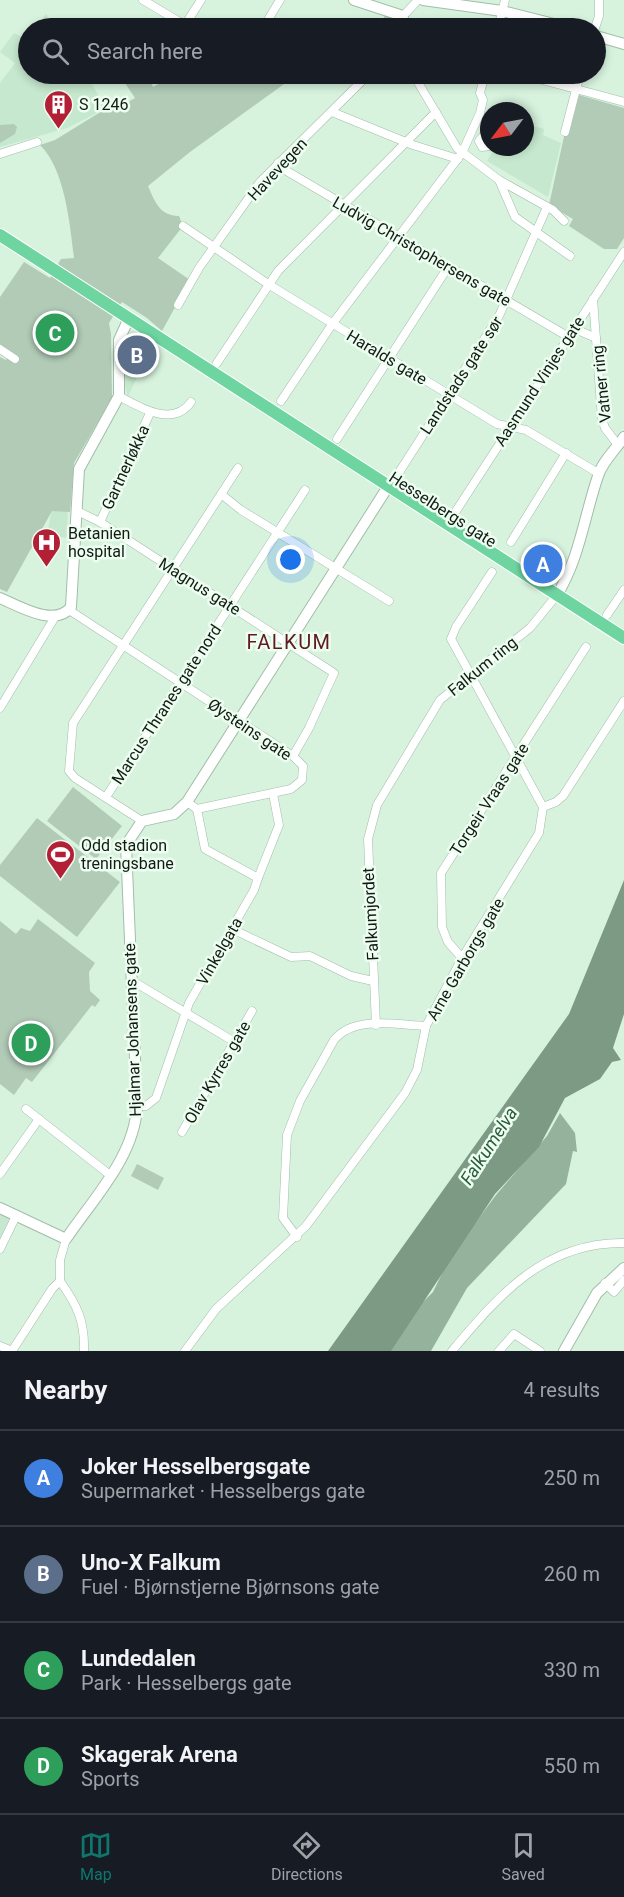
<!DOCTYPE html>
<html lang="en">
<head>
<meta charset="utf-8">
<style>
	:root { --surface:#171b24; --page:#242831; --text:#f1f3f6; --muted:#9ea1a6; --line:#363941; --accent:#0f766e }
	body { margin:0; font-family:Roboto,sans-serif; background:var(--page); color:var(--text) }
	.compass { position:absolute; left:480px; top:102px; width:54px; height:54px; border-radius:50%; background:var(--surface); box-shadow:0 3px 9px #0003; rotate:238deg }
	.you { position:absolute; left:291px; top:560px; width:21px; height:21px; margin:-15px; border:4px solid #fff; border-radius:50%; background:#1a73e8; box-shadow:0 0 0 9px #1a73e833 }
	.badge { display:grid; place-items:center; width:39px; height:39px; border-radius:50%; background:var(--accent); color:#fff; font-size:20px; font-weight:700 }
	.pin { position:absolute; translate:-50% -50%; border:3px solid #fff; box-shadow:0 2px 6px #0006 }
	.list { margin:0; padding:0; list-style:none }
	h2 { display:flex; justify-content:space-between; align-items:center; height:78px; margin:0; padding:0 24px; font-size:26px }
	h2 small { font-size:20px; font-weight:400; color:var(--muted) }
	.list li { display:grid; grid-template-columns:39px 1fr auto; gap:18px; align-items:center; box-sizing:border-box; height:96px; padding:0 24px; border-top:2px solid var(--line) }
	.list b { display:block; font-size:22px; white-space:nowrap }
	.list p { margin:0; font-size:20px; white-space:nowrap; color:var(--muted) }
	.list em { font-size:20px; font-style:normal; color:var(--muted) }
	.icon { flex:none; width:33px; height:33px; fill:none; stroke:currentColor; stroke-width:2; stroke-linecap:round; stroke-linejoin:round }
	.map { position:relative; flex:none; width:624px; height:1351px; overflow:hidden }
	.search { position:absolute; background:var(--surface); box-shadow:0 3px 9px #0003; left:18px; right:18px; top:18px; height:66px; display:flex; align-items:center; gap:15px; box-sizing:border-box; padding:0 21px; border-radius:33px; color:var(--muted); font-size:22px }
	.sheet { height:462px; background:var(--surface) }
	nav { display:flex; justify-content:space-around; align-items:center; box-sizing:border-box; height:84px; border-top:2px solid var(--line); background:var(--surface); font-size:16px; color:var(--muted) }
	nav a { display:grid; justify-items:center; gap:3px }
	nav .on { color:var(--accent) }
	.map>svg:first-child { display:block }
	.built { fill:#c6e8ce }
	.green { fill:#b1cbb7 }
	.forest { fill:#95b39c }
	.water { fill:#7d9b84 }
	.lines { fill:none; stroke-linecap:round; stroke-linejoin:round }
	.street-casing { stroke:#a2bda9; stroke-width:9 }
	.secondary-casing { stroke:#a2bda9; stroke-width:12 }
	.primary-casing { stroke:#fff; stroke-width:14 }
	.street { stroke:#fff; stroke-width:8 }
	.secondary { stroke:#fff; stroke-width:10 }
	.primary { stroke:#6ed5a1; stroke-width:12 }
	.labels { text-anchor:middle; stroke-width:5; stroke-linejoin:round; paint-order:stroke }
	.poi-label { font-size:16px; fill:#111b14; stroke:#edfdf0; text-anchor:start }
	.street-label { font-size:16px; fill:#111b14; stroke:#edfdf0 }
	.water-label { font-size:18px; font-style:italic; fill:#2a5b3a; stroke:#edfdf0 }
	.quarter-label { font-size:20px; letter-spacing:1.5px; fill:#5f1a1f; stroke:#edfdf0 }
</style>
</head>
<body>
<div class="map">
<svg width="624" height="1351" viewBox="0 0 624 1351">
	<rect width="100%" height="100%" fill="#d7f3de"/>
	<g class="built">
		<path d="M46,14L56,28H35Z"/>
		<path d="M14,33L25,39L28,36V74H85L107,108L67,128L0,147V83L15,63L0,52Z"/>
		<path d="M525,124L544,129L543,135L561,143L548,197L487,161L494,149L491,147H525Z"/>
		<path d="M131,337L158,354L149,369L142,370L137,377L128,397L124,383L125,343Z"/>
		<path d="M68,504L67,538L47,535L52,508Z"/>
		<path d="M0,1208L16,1216L0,1249Z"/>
	</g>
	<g class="green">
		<path d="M385,15L396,20L395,28H379Z"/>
		<path d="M119,74H148L153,87L176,74H298L190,152L148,186C155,202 160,216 179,216L183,226L158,258L190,280L162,331L147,318L122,302L109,323L111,334L112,398L74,463L70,512L52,511L7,592L0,589V357L6,360L11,352L0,345V297L24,262L50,278L61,259L74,258C70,225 65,169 40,145L55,140L107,108L113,111L135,98Z"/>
		<path d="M579,95L624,108V238L617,249H604L569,226L573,219L549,205L565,132L569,134Z"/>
		<path d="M14,124L17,127L15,134L0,143V125Z"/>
		<path d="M73,787L122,826L96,859L47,821Z"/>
		<path d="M37,818L120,882L77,937L0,876V865Z"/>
		<path d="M38,919L95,963L89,972L90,991L100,1000L95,1007L92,1005L32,1082L26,1078L14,1095L0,1084V921L16,934L21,928L30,931Z"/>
		<path d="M137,1164L164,1178L158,1190L131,1176Z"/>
	</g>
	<path class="forest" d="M560,1113L575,1133L577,1152L573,1151L566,1184L467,1288L431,1351H388L404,1321L433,1292L450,1257L496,1195L547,1136Z"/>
	<path class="water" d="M624,880V1014L613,1048L621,1060L612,1062L600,1079L565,1098L539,1147L495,1194L391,1351H328L569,1014Z"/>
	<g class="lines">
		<defs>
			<g id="street">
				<path d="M143,0L190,28"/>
				<path d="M185,25L201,0"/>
				<path d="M263,28L280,0"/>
				<path d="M401,28L403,16L418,0"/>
				<path d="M498,28L505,0"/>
				<path d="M527,28L533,18"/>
				<path d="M595,28L599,16V0"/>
				<path d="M413,74L457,148L499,180L553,210L564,221"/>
				<path d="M520,74L624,102"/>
				<path d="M332,112L413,145L458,159"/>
				<path d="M565,132L580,74"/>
				<path d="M489,137L483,136L479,141L482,147L489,146"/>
				<path d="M0,154L37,142"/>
				<path d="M278,163L285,170L567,336"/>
				<path d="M499,180L515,217L570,256"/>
				<path d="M183,226L268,284L497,424L526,430L598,473"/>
				<path d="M593,299L602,419L605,428L618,445"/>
				<path d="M178,305L199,268L260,182L369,74"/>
				<path d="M573,328L596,338"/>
				<path d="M0,349L15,359"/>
				<path d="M217,363L278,271L436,112"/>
				<path d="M119,396C139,407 173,428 191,402"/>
				<path d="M281,401L333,323L462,153L480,113L483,100L480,93L485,74"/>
				<path d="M337,439L448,267"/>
				<path d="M398,474L499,316L547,207"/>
				<path d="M221,494L241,510L389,601"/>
				<path d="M77,511L100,522L334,673L309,728L293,756"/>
				<path d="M456,511L624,252"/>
				<path d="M100,522L150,413"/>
				<path d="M511,542L566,453"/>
				<path d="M492,572L456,627L451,639L543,807"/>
				<path d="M69,610L293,756L303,766L302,780L291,789L197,809L187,802"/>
				<path d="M607,615L624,590"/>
				<path d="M0,708L55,617"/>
				<path d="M106,797L305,490"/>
				<path d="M142,821L75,778L69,771L73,723L238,468"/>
				<path d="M258,878L279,825L273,794"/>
				<path d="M232,929L291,957L310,956L351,976L373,981"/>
				<path d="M462,958L448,942L442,927L441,873L586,647"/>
				<path d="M131,980L233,1041"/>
				<path d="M376,1025L368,839L377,805L440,700L530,628L557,595"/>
				<path d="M137,1106H146L156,1098L189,1003L254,890L258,878L205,849L197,809"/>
				<path d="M26,1109L110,1175"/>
				<path d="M182,1132L252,1011"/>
				<path d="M0,1174L39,1119"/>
				<path d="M297,1237L283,1218L287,1135L300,1101L334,1040C354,1015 397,1025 426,1026"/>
				<path d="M0,1249L16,1216"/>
				<path d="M60,1281C77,1305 85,1321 84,1351"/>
				<path d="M605,1283L614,1292L624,1280"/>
				<path d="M0,1346L12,1351"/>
				<path d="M12,1351L52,1289L60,1281V1260L66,1239"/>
				<path d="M185,1351L216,1309L306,1226L405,1093L417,1070L426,1026L462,958L539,833L543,807L556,802L563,796L624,701"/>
				<path d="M452,1351C499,1295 544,1242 624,1243"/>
				<path d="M499,1351L514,1334L540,1351"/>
			</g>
			<g id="secondary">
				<path d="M354,0L403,16"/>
				<path d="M423,0L502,11L570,28"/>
				<path d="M596,36L624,44"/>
				<path d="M557,595C580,557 584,517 598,476C602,462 616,449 624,437"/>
				<path d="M0,598C19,606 55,628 71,607L79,469L119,396V340L129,318"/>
				<path d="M0,1208L66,1239C93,1199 135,1156 137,1106L126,845L142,821L174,814L187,802L389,485"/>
				<path d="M564,1351L597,1293L624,1268"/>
			</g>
			<path id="primary" d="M0,235L624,638"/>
		</defs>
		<use href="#street" class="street-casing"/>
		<use href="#secondary" class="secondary-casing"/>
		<use href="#primary" class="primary-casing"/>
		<use href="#street" class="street"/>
		<use href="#secondary" class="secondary"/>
		<use href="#primary" class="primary"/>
	</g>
	<defs>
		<symbol id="building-pin" viewBox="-11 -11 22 30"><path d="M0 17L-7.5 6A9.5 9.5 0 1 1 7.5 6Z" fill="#b32035" stroke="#edfdf0"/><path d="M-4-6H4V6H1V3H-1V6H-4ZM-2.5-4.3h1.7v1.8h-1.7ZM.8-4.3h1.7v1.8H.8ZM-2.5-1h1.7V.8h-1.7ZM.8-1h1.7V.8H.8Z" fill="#fff"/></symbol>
		<symbol id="hospital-pin" viewBox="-11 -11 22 30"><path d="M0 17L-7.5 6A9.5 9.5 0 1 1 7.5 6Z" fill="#b32035" stroke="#edfdf0"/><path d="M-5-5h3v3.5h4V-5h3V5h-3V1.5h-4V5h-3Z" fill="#fff"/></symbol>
		<symbol id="stadium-pin" viewBox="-11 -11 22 30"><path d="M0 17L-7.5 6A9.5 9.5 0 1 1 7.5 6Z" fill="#b32035" stroke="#edfdf0"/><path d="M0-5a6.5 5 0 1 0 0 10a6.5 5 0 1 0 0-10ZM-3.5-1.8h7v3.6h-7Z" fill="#fff"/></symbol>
	</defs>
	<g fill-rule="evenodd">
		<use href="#building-pin" x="42" y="88" width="33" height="45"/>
		<use href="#hospital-pin" x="30" y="526" width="33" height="45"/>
		<use href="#stadium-pin" x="44" y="838" width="33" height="45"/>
	</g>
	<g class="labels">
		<g class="poi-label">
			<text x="79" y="110">S 1246</text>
			<text x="68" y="539">Betanien<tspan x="68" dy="18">hospital</tspan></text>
			<text x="81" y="851">Odd stadion<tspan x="81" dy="18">treningsbane</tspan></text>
		</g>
		<g class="street-label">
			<text transform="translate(277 169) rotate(-47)" y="6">Havevegen</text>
			<text transform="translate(422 251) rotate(30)" y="6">Ludvig Christophersens gate</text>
			<text transform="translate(387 357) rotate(31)" y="6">Haralds gate</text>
			<text transform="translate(461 375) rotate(-57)" y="6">Landstads gate sør</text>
			<text transform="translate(539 381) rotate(-57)" y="6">Aasmund Vinjes gate</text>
			<text transform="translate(601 384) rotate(-96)" y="6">Vatner ring</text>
			<text transform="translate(125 467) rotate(-65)" y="6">Gartnerløkka</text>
			<text transform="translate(443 509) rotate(33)" y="6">Hesselbergs gate</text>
			<text transform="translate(200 586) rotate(32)" y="6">Magnus gate</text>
			<text transform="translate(482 666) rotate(-39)" y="6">Falkum ring</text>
			<text transform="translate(166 704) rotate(-57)" y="6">Marcus Thranes gate nord</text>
			<text transform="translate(250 729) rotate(34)" y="6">Øysteins gate</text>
			<text transform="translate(489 799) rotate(-57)" y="6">Torgeir Vraas gate</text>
			<text transform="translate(370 914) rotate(-93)" y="6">Falkumjordet</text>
			<text transform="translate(219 951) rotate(-60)" y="6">Vinkelgata</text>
			<text transform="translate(465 959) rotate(-60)" y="6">Arne Garborgs gate</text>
			<text transform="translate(132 1030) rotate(-92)" y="6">Hjalmar Johansens gate</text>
			<text transform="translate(217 1072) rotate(-60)" y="6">Olav Kyrres gate</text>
		</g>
		<g class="water-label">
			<text transform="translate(489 1146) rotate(-57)" y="6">Falkumelva</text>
		</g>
		<g class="quarter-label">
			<text x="289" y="649">FALKUM</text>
		</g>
	</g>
</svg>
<svg class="compass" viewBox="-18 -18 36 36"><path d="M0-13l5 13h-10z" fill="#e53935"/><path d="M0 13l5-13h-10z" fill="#9ea1a6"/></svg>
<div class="you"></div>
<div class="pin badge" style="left:543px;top:564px;background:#3f7fe0">A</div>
<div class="pin badge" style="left:137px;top:355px;background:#5c6f8a">B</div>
<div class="pin badge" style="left:55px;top:333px;background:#2e9e5b">C</div>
<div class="pin badge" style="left:31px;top:1043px;background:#2e9e5b">D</div>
<div class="search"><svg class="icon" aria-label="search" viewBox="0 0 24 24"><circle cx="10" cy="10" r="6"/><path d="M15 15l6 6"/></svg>Search here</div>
</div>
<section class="sheet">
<h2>Nearby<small>4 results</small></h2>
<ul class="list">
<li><span class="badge" style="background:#3f7fe0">A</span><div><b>Joker Hesselbergsgate</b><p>Supermarket · Hesselbergs gate</p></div><em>250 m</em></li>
<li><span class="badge" style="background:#5c6f8a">B</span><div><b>Uno-X Falkum</b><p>Fuel · Bjørnstjerne Bjørnsons gate</p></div><em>260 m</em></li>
<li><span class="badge" style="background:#2e9e5b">C</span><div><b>Lundedalen</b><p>Park · Hesselbergs gate</p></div><em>330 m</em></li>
<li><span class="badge" style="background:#2e9e5b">D</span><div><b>Skagerak Arena</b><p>Sports</p></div><em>550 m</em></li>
</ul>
</section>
<nav>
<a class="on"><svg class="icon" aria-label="map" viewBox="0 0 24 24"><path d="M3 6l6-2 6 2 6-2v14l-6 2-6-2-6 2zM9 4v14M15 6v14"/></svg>Map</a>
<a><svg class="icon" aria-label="directions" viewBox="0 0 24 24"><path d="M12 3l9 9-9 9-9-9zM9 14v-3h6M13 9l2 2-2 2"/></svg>Directions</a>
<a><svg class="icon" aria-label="saved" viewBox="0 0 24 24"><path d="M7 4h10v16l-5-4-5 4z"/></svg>Saved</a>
</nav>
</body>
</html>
